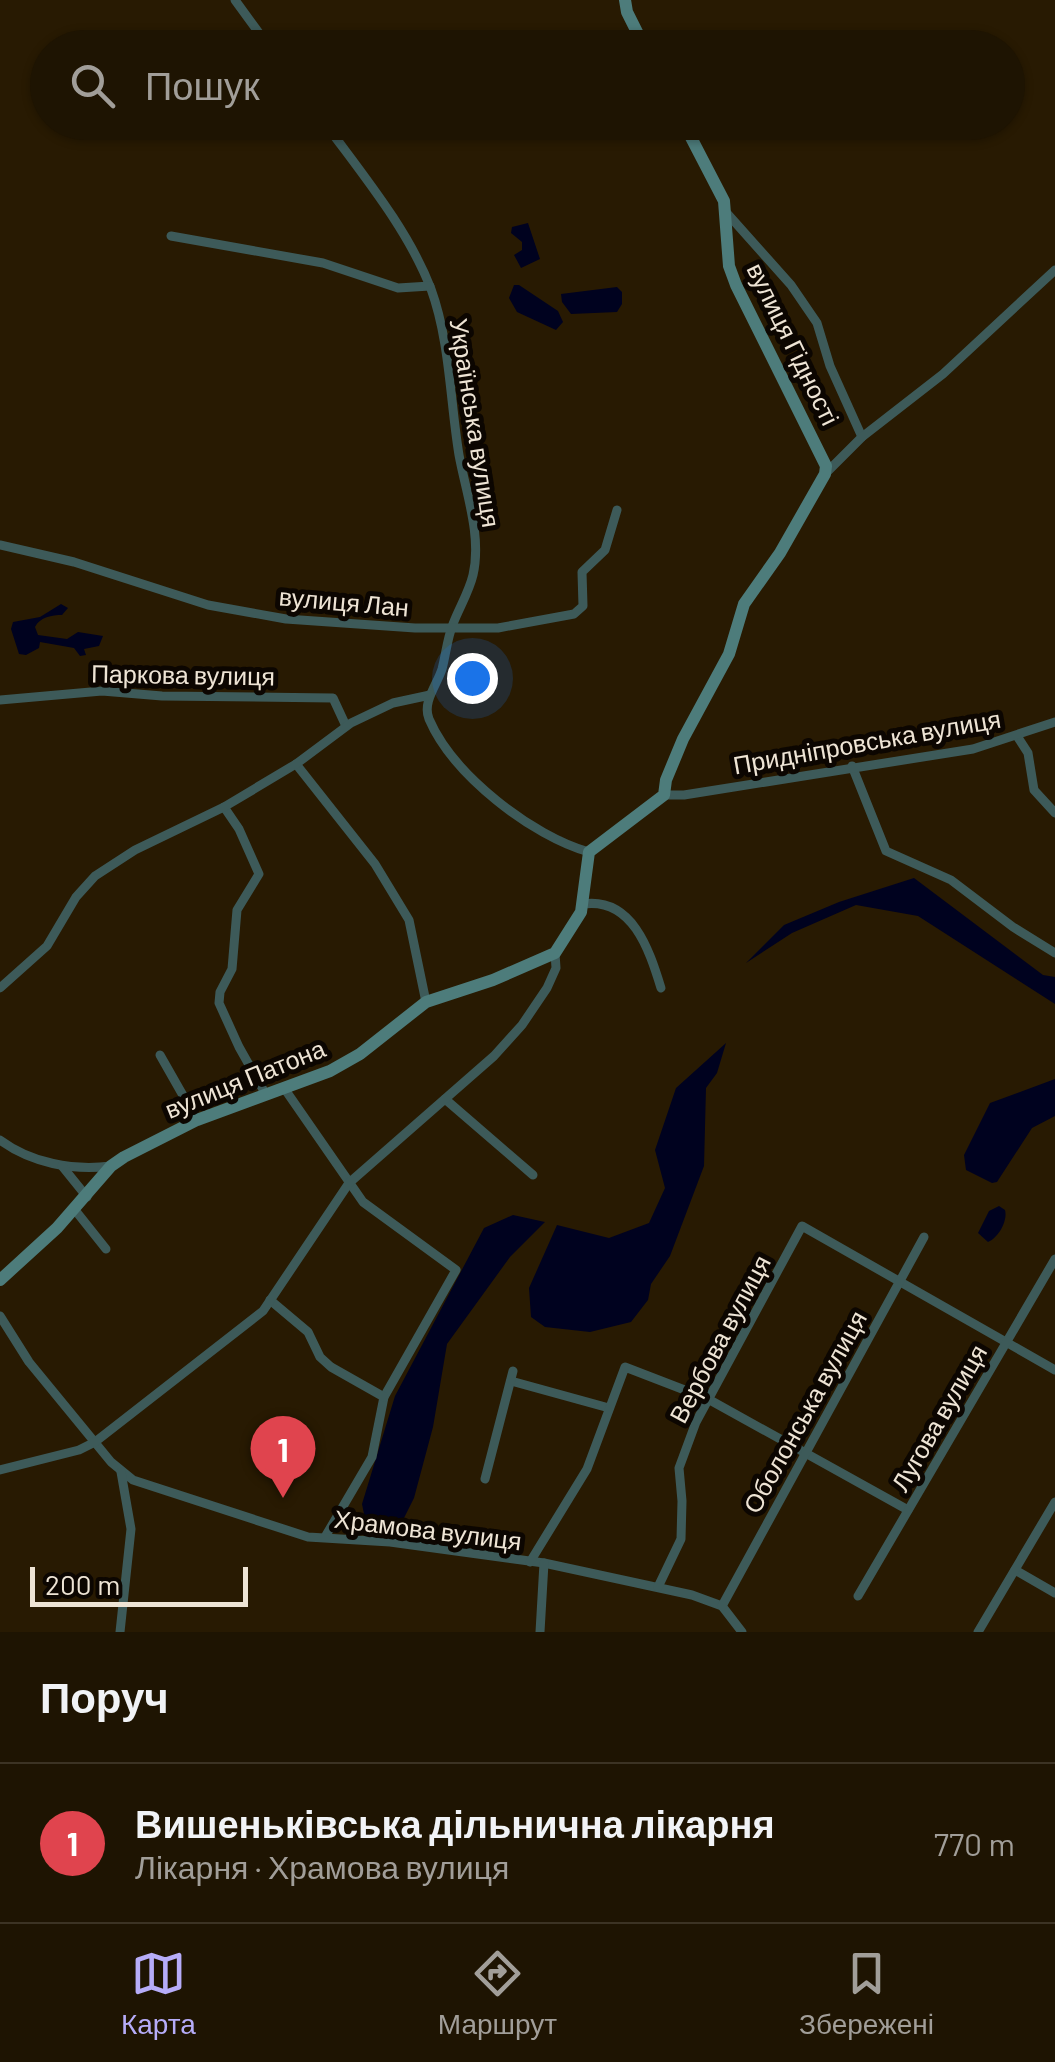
<!DOCTYPE html>
<html lang="uk">
<head>
<meta charset="utf-8">
<style>
	:root { --surface:#1e1402; --page:#261d0c; --text:#f1f3f6; --muted:#a19e99; --line:#3c3324; --accent:#b6acf8 }
	body { margin:0; font-family:Barlow,sans-serif; background:var(--page); color:var(--text) }
	.scale { position:absolute; left:30px; bottom:25px; width:218px; box-sizing:border-box; padding-left:10px; border:5px solid #eee4d5; border-top:0; font-size:28px; line-height:35px; white-space:nowrap; color:#eee4d5; -webkit-text-stroke:8px #0c0601; paint-order:stroke }
	.you { position:absolute; left:472px; top:678px; width:35px; height:35px; margin:-25px; border:8px solid #fff; border-radius:50%; background:#1a73e8; box-shadow:0 0 0 15px #1a73e833 }
	.badge { display:grid; place-items:center; width:65px; height:65px; border-radius:50%; background:var(--accent); color:#fff; font-size:32px; font-weight:700 }
	.pin { position:absolute; translate:-50% -82px; filter:drop-shadow(0 2px 5px #0008) }
	.pin::after { content:''; position:absolute; top:52px; width:35px; height:30px; background:inherit; clip-path:polygon(0 0,100% 0,50% 100%) }
	.list { margin:0; padding:0; list-style:none }
	h2 { display:flex; justify-content:space-between; align-items:center; height:130px; margin:0; padding:0 40px; font-size:42px }
	h2 small { font-size:32px; font-weight:400; color:var(--muted) }
	.list li { display:grid; grid-template-columns:65px 1fr auto; gap:30px; align-items:center; box-sizing:border-box; height:160px; padding:0 40px; border-top:2px solid var(--line) }
	.list b { display:block; font-size:38px; white-space:nowrap }
	.list p { margin:0; font-size:32px; white-space:nowrap; color:var(--muted) }
	.list em { font-size:32px; font-style:normal; color:var(--muted) }
	.icon { flex:none; width:55px; height:55px; fill:none; stroke:currentColor; stroke-width:2; stroke-linecap:round; stroke-linejoin:round }
	.map { position:relative; flex:none; width:1055px; height:1632px; overflow:hidden }
	.search { position:absolute; background:var(--surface); box-shadow:0 2px 8px #0004; left:30px; right:30px; top:30px; height:110px; display:flex; align-items:center; gap:25px; box-sizing:border-box; padding:0 35px; border-radius:55px; color:var(--muted); font-size:38px }
	.sheet { height:290px; background:var(--surface) }
	nav { display:flex; justify-content:space-around; align-items:center; box-sizing:border-box; height:140px; border-top:2px solid var(--line); background:var(--surface); font-size:28px; color:var(--muted) }
	nav a { display:grid; justify-items:center; gap:5px }
	nav .on { color:var(--accent) }
	.map>svg:first-child { display:block }
	.water { fill:#00021f }
	.lines { fill:none; stroke-linecap:round; stroke-linejoin:round }
	.street { stroke:#3d5a59; stroke-width:9 }
	.secondary { stroke:#4d7c7b; stroke-width:12 }
	.labels { text-anchor:middle; stroke-width:10; stroke-linejoin:round; paint-order:stroke }
	.street-label { font-size:25px; fill:#eee4d5; stroke:#0c0601 }
</style>
</head>
<body>
<div class="map">
<svg width="1055" height="1632" viewBox="0 0 1055 1632">
	<rect width="100%" height="100%" fill="#281a02"/>
	<g class="water">
		<path d="M528,223L540,259L521,268L514,255L522,250V242L511,233L512,227Z"/>
		<path d="M514,285H519L558,311L563,322L556,330L517,312L509,298Z"/>
		<path d="M617,287L622,292V304L617,312L571,314L562,302L561,294Z"/>
		<path d="M61,604L68,608L62,615C52,615 40,617 35,627L38,635L67,639L78,632L103,636L99,646L84,649L86,655L80,656L74,648L40,642L39,648L26,655L19,654L11,629L13,622L40,617Z"/>
		<path d="M914,878L1043,975L1055,977V1004L918,916L856,905L792,933L746,963L784,925L839,902Z"/>
		<path d="M726,1043L717,1073L706,1088L704,1166L670,1256L651,1284L648,1300L631,1322L590,1332L545,1327L531,1317L529,1288L557,1225L609,1238L649,1223L665,1188L655,1150L676,1088Z"/>
		<path d="M1055,1079V1116L1032,1128L997,1182L992,1183L966,1170L964,1155L990,1103Z"/>
		<path d="M999,1206L1005,1210C1008,1221 998,1238 988,1242L978,1233L989,1211Z"/>
		<path d="M513,1215L545,1222L510,1257L447,1344L433,1427L414,1498L402,1522L386,1532H375L366,1524L362,1504L395,1396L484,1228Z"/>
	</g>
	<g class="lines">
		<g class="street">
			<path d="M235,0L270,48"/>
			<path d="M324,122C362,174 408,229 431,289C450,341 450,401 459,455C466,493 482,536 473,575C469,592 459,608 453,624C447,639 446,654 442,669C437,685 422,702 429,719C453,775 532,836 589,852"/>
			<path d="M725,211L791,285L817,323L830,366L862,437"/>
			<path d="M171,236L323,263L398,288L430,286"/>
			<path d="M825,474L862,437L943,374L1055,270"/>
			<path d="M0,545L74,562L208,605L286,619L415,628H498L574,614L583,606L582,572L605,550L617,510"/>
			<path d="M0,700L102,691L162,696L333,698L346,726"/>
			<path d="M1017,736L1028,753L1034,790L1055,813"/>
			<path d="M296,764L375,864L409,920L426,1002"/>
			<path d="M852,766L886,851L951,880L1013,927L1055,953"/>
			<path d="M664,795H684L973,749L1055,722"/>
			<path d="M224,807L239,829L259,874L237,910L232,969L220,992L219,1003L239,1047L265,1093"/>
			<path d="M583,904C632,897 649,949 661,988"/>
			<path d="M0,988L47,946L76,897L95,876L135,850L224,807L296,764L351,723L393,703L430,695"/>
			<path d="M160,1055L197,1120"/>
			<path d="M284,1088L363,1202L456,1270L384,1397L372,1457L325,1537"/>
			<path d="M445,1099L533,1175"/>
			<path d="M0,1140C31,1163 73,1171 111,1166"/>
			<path d="M62,1166L87,1197"/>
			<path d="M75,1210L106,1249"/>
			<path d="M270,1300L308,1332L320,1357L331,1367L384,1397"/>
			<path d="M0,1316L29,1362L111,1462L133,1480L308,1537L390,1542L544,1563L692,1595L722,1606L742,1632"/>
			<path d="M511,1381L609,1408"/>
			<path d="M0,1470L79,1450L95,1442L263,1311L349,1183L494,1056L522,1025L547,988L556,968L555,953"/>
			<path d="M485,1479L513,1371"/>
			<path d="M530,1562L587,1469L625,1367L708,1399L908,1510"/>
			<path d="M1015,1570L1055,1593"/>
			<path d="M658,1587L681,1539L682,1501L679,1468L696,1422L802,1226L1055,1370"/>
			<path d="M858,1596L1055,1259"/>
			<path d="M722,1606L924,1237"/>
			<path d="M120,1632L131,1529L121,1472"/>
			<path d="M540,1632L544,1563"/>
			<path d="M978,1632L1055,1502"/>
		</g>
		<g class="secondary">
			<path d="M625,0L627,12L645,48"/>
			<path d="M0,1280L57,1228L111,1166L124,1157L197,1120L330,1071L360,1054L426,1002L493,980L555,953L581,912L589,852L664,795L666,780L683,739L729,654L744,604L780,553L825,474L826,466L736,285L729,266L724,201L683,122"/>
		</g>
	</g>
	<g class="labels">
		<g class="street-label">
			<text transform="translate(793 344) rotate(64)" y="9">вулиця Гідності</text>
			<text transform="translate(475 423) rotate(81)" y="9">Українська вулиця</text>
			<text transform="translate(344 602) rotate(5)" y="9">вулиця Лан</text>
			<text transform="translate(183 675) rotate(1)" y="9">Паркова вулиця</text>
			<text transform="translate(867 742) rotate(-10)" y="9">Придніпровська вулиця</text>
			<text transform="translate(245 1079) rotate(-22)" y="9">вулиця Патона</text>
			<text transform="translate(720 1339) rotate(-62)" y="9">Вербова вулиця</text>
			<text transform="translate(805 1412) rotate(-61)" y="9">Оболонська вулиця</text>
			<text transform="translate(939 1418) rotate(-60)" y="9">Лугова вулиця</text>
			<text transform="translate(428 1530) rotate(7)" y="9">Храмова вулиця</text>
		</g>
	</g>
</svg>
<div class="scale">200 m</div>
<div class="you"></div>
<div class="pin badge" style="left:283px;top:1498px;background:#e0444e">1</div>
<div class="search"><svg class="icon" aria-label="search" viewBox="0 0 24 24"><circle cx="10" cy="10" r="6"/><path d="M15 15l6 6"/></svg>Пошук</div>
</div>
<section class="sheet">
<h2>Поруч<small></small></h2>
<ul class="list">
<li><span class="badge" style="background:#e0444e">1</span><div><b>Вишеньківська дільнична лікарня</b><p>Лікарня · Храмова вулиця</p></div><em>770 m</em></li>
</ul>
</section>
<nav>
<a class="on"><svg class="icon" aria-label="map" viewBox="0 0 24 24"><path d="M3 6l6-2 6 2 6-2v14l-6 2-6-2-6 2zM9 4v14M15 6v14"/></svg>Карта</a>
<a><svg class="icon" aria-label="directions" viewBox="0 0 24 24"><path d="M12 3l9 9-9 9-9-9zM9 14v-3h6M13 9l2 2-2 2"/></svg>Маршрут</a>
<a><svg class="icon" aria-label="saved" viewBox="0 0 24 24"><path d="M7 4h10v16l-5-4-5 4z"/></svg>Збережені</a>
</nav>
</body>
</html>
